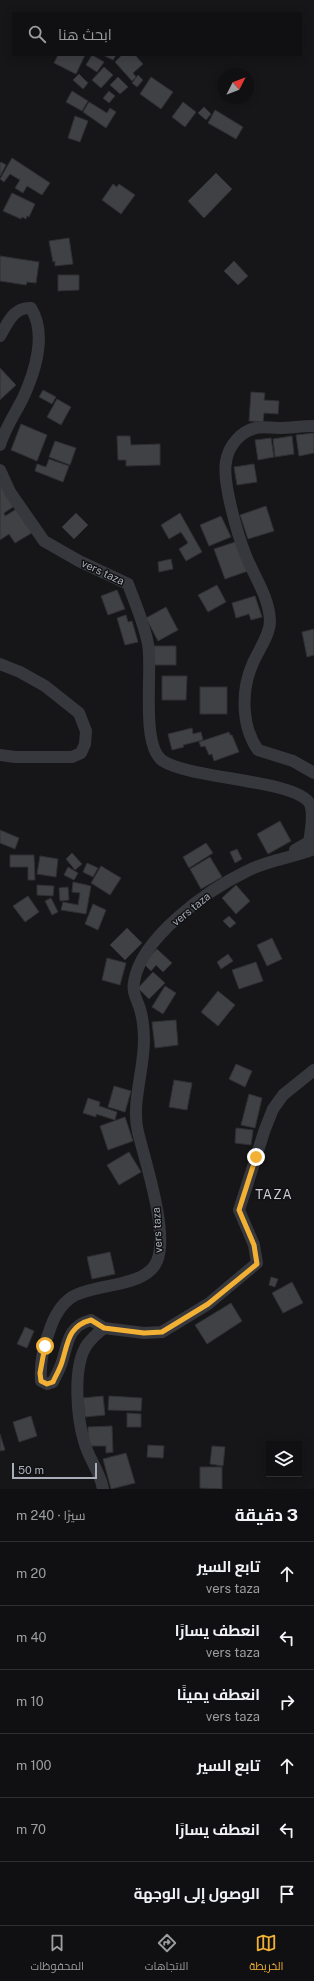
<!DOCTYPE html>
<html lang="ar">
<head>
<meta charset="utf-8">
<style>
	:root { --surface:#101012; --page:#19191b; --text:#f1f3f6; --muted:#9c9d9f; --line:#303032; --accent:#f2b134 }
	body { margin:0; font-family:"Public Sans",Cairo,sans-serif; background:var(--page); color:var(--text); direction:rtl }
	.controls { position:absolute; right:12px; bottom:12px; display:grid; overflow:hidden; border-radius:0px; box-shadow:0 2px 10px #0003 }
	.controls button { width:36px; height:36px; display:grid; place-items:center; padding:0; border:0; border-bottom:1px solid var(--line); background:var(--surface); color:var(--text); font:20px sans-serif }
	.compass { position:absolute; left:218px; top:68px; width:36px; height:36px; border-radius:50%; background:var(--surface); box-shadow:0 2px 10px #0003; rotate:48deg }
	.scale { position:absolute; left:12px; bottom:10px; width:85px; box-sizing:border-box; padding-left:4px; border:2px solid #a8adb8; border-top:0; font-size:11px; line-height:14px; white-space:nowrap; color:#a8adb8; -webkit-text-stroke:3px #111113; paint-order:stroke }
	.stop { position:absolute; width:12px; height:12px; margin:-9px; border:3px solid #f2b134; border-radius:50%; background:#fff }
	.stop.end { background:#f2b134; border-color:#fff; box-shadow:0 1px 4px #0008 }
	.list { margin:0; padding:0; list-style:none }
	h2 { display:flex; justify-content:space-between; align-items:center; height:52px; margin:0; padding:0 16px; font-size:17px }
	h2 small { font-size:13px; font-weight:400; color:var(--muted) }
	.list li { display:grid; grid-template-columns:26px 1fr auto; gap:12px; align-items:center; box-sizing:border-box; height:64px; padding:0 16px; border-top:1px solid var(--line) }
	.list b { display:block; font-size:15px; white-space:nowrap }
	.list p { margin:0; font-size:13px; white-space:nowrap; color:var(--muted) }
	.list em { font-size:13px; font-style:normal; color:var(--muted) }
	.icon { flex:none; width:22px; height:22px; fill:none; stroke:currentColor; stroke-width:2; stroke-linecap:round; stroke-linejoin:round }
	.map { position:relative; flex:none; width:314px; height:1489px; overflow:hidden; direction:ltr }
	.search { position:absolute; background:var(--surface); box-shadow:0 2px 10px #0003; left:12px; right:12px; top:12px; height:44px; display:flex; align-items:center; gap:10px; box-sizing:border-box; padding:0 14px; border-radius:0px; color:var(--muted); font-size:15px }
	.sheet { height:436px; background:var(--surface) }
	nav { display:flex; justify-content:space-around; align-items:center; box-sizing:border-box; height:56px; border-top:1px solid var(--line); background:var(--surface); font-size:11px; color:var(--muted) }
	nav a { display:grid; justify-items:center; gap:2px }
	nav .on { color:var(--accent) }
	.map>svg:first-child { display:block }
	.building { fill:#404145; stroke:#303034 }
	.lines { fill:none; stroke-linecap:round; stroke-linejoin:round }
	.minor { stroke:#37383d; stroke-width:12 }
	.route { stroke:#f2b134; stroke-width:5 }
	.labels { text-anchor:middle; stroke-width:3; stroke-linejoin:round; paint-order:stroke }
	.street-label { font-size:11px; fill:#a8adb8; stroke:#111113 }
	.quarter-label { font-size:13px; letter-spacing:1px; fill:#c9ccd4; stroke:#111113 }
</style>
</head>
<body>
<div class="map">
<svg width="314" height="1489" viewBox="0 0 314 1489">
	<rect width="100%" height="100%" fill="#161618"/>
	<g class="building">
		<path d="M58,55H85L76,74L54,63Z"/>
		<path d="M92,55L104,62L97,72L86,65Z"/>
		<path d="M103,55H116L113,60Z"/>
		<path d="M122,55H135L143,64L133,73L136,77L132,81L115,62Z"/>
		<path d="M104,67L113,75L101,88L92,80Z"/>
		<path d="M79,74L88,83L83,89L73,80Z"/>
		<path d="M138,75L143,80L137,87L132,83Z"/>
		<path d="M118,77L128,87L120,94L110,85Z"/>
		<path d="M151,77L173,92L161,109L140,94Z"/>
		<path d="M72,91L88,101L82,111L66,102Z"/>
		<path d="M109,91L115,96L109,103L103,98Z"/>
		<path d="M89,102L107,113L110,108L116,112L106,128L83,112Z"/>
		<path d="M183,102L196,112L185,127L172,117Z"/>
		<path d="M204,107L211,114L206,120L198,113Z"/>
		<path d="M215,110L243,127L236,139L208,123Z"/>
		<path d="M75,116L88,121L80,142L68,138Z"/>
		<path d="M12,158L50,183L42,195L27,186L23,193L15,188L20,180L10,174L4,182L0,179Z"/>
		<path d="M1,162L6,165L0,176V163Z"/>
		<path d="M216,173L232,189L204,218L188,201Z"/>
		<path d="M113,184L117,187L119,184L135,195L121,214L102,200Z"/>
		<path d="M12,193L35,204L29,217L27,216L26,219L22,217L21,219L3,211Z"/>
		<path d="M69,238L73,264L55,266V261L53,262L49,241Z"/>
		<path d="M0,256L39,262L36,283L27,282L26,285L0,281Z"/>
		<path d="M234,261L248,276L238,285L224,271Z"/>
		<path d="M58,275H79V290L58,291Z"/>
		<path d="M0,368L16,385L0,400Z"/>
		<path d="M43,390L56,397L52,404L39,397Z"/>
		<path d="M251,392L265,393L264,400L279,401L278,414L264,413L263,422L249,421Z"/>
		<path d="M57,399L71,407L61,425L47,417Z"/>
		<path d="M21,424L47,435L37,461L11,450Z"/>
		<path d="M314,433V453L299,456L296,435Z"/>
		<path d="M117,436H130L131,445L160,444V465L126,466V460H118Z"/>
		<path d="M292,436L294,454L275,457L273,439Z"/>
		<path d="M271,438L274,457L258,460L255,440Z"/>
		<path d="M55,441L76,448L70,465L49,457Z"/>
		<path d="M49,459L69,466L63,482L35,471L37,464L46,467Z"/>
		<path d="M254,464L257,482L237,485L234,467Z"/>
		<path d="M0,480L16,505L4,513L5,516L18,508L35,531L15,543L9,534L0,540Z"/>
		<path d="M266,506L274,531L248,539L240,515Z"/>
		<path d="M76,513L88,525L74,539L62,527Z"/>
		<path d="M180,513L202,552L186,561L179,549L188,543L181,532L169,539L161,525Z"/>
		<path d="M221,516L231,537L209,546L200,525Z"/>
		<path d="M238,541L248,571L225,579L214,549Z"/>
		<path d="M171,559L173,569L159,572L158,562Z"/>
		<path d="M217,585L226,602L208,612L198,595Z"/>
		<path d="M117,590L125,609L108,615L101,596Z"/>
		<path d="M255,596L262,617L251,620L249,614L236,618L232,603Z"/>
		<path d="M166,607L178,630L158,641L146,618Z"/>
		<path d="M126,615L128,622L132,621L138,642L125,645L117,618Z"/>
		<path d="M314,629V655L307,657L302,632Z"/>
		<path d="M153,646H176V665H152Z"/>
		<path d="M162,676H187L186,700H162Z"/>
		<rect x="200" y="687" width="27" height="27"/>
		<path d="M192,728L193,734L201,732L203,740L183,745L184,747L172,750L168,734Z"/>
		<path d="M229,732L230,735H232L239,752L214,761L212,754L209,755L205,746L201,747L199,742Z"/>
		<path d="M280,821L291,841L268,854L257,834Z"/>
		<path d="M0,830L19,838L15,849L0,843Z"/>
		<path d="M206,843L213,853L189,868L183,857Z"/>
		<path d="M237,849L242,859L235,863L230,852Z"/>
		<path d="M72,853L82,864L75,870L66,859Z"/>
		<path d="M10,855H34L35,880H28V867H10Z"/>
		<path d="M40,856L58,859L56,877L37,874Z"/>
		<path d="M210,857L222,877L201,889L190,869Z"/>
		<path d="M87,863L98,868L93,877L83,872Z"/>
		<path d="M101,866L121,878L110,895L91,883Z"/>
		<path d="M68,867L78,873L74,880L64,875Z"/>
		<path d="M73,882L91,886L86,914L61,910L63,902L78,905L80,893L72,892Z"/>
		<path d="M37,885L54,886L53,896L37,895Z"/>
		<path d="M236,885L250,901L236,914L222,898Z"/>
		<path d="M68,887L69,900L60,901L59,888Z"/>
		<path d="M28,896L39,912L25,922L13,906Z"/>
		<path d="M51,898L58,912L52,915L45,901Z"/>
		<path d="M93,904L106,910L98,930L85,924Z"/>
		<path d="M229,916L236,923L230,928L223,921Z"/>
		<path d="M127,928L142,943L125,960L110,945Z"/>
		<path d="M272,938L282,959L267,966L257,945Z"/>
		<path d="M157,949L172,963L163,972L156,965L151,971L143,963Z"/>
		<path d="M228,954L233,961L221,969L217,962Z"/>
		<path d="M107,958L126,963L120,985L102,980Z"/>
		<path d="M256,962L263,981L239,989L232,970Z"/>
		<path d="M153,972L165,983L149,999L138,988Z"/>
		<path d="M165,986L176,993L163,1014L152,1007Z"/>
		<path d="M218,991L235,1005L218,1026L201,1012Z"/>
		<path d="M176,1020L178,1045L155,1048L152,1022Z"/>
		<path d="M236,1064L252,1071L245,1087L229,1079Z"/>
		<path d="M174,1080L192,1083L187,1110L169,1107Z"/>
		<path d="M114,1086L131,1091L125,1112L108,1107Z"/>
		<path d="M249,1094L262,1098L255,1128L241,1125Z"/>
		<path d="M88,1098L100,1102L99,1106L117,1112L115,1120L96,1114V1117L83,1113Z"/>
		<path d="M125,1117L133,1141L108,1150L100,1126Z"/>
		<path d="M236,1128L253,1130L251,1145L235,1143Z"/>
		<path d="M129,1152L141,1172L119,1185L107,1165Z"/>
		<path d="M110,1252L115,1274L92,1279L87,1257Z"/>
		<path d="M271,1277L278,1279L275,1287L269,1285Z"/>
		<path d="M292,1282L303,1303L283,1313L272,1293Z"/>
		<path d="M231,1303L242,1321L207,1344L195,1325Z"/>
		<path d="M25,1327L34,1331L27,1348L17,1344Z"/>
		<path d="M103,1396L105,1415L85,1417L83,1398Z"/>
		<path d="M109,1396L142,1398L141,1411L108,1410Z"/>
		<path d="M127,1413L141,1414V1427H127Z"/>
		<path d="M31,1416L37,1436L19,1442L13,1422Z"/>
		<path d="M112,1426L113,1452L106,1453V1446H88V1427Z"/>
		<path d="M0,1434L5,1450L0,1451Z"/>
		<path d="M148,1445L164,1446L163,1458L147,1457Z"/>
		<path d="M212,1446L225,1447L223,1466L210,1464Z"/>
		<path d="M126,1453L135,1483L111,1489L103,1459Z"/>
		<path d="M200,1467H222V1489L200,1488Z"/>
	</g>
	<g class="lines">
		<g class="minor">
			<path d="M0,336C8,323 13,307 31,308C47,334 35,372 23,398C15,414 5,428 0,445"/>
			<path d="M314,426C302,426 290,428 278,428C271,428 263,426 256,428C241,431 228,446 226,462C222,482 238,536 246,556C255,578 269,597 270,621C270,635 258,651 253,663C241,689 241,726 258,750L293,761L314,773"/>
			<path d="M0,470L10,492L44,541L79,561L128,584C135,603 144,623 148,644C153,669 140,746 163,761C191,779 297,780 310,804C314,814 311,831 309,842L295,850"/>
			<path d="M0,664L20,672L45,686L79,713L86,731L85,744L81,753L72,757H15L0,755"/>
			<path d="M104,1328L144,1333L162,1332L208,1304L257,1263L254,1245L239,1210L265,1129L273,1109L283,1095L314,1070"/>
			<path d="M103,1489C100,1471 88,1458 84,1441C77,1418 73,1370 85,1348C89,1340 97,1334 104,1328L91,1320C68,1326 68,1343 62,1362C60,1369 56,1375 53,1382L47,1384L41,1381C40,1365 43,1347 49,1332C53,1319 60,1305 72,1297C95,1283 146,1288 157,1261C169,1233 145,1161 138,1132C131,1104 144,1071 144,1040C144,1030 143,1019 140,1009C137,999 132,993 134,982C141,937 208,890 247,871C268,860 292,858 314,849"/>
		</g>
	</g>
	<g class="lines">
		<path class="route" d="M45,1346L40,1373L41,1381L47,1384L53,1382C56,1375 60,1369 62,1362C68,1343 68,1326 91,1320L104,1328L144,1333L162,1332L208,1304L257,1264L254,1245L239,1210L256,1157"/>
	</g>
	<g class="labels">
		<g class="street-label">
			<text transform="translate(103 572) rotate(25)" y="4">vers taza</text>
			<text transform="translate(191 909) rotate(-39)" y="4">vers taza</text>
			<text transform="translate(157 1230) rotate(-93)" y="4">vers taza</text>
		</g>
		<g class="quarter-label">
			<text x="274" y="1199">TAZA</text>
		</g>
	</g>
</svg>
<div class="controls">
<button><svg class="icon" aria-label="layers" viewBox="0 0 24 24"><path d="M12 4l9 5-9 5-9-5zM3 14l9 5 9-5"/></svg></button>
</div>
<svg class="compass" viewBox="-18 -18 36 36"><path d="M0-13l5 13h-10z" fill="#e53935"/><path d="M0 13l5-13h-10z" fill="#9c9d9f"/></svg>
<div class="scale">50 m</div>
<div class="stop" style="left:45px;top:1346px"></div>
<div class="stop end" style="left:256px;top:1157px"></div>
<div class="search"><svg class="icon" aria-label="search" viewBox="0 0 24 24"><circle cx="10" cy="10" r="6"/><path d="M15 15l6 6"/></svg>ابحث هنا</div>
</div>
<section class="sheet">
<h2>3 دقيقة<small>سيرًا · 240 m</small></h2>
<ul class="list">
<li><svg class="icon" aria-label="ahead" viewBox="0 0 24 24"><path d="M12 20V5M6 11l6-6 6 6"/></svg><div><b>تابع السير</b><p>vers taza</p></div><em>20 m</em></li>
<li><svg class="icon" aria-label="left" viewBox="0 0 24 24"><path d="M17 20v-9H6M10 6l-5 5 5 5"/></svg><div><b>انعطف يسارًا</b><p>vers taza</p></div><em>40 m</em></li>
<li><svg class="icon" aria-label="right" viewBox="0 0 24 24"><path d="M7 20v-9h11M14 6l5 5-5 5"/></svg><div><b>انعطف يمينًا</b><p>vers taza</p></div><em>10 m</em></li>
<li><svg class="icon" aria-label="ahead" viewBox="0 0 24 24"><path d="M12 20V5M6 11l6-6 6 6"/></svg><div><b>تابع السير</b></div><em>100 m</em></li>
<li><svg class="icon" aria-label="left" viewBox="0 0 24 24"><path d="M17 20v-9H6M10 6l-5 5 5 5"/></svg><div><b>انعطف يسارًا</b></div><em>70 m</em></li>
<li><svg class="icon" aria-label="arrive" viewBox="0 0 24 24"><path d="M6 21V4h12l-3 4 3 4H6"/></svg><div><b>الوصول إلى الوجهة</b></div></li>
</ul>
</section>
<nav>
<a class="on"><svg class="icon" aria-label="map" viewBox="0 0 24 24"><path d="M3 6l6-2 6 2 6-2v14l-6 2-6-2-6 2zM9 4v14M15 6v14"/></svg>الخريطة</a>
<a><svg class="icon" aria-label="directions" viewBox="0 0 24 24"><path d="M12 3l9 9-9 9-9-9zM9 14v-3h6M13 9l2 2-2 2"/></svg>الاتجاهات</a>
<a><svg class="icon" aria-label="saved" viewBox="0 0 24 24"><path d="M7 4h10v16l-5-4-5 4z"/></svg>المحفوظات</a>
</nav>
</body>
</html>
